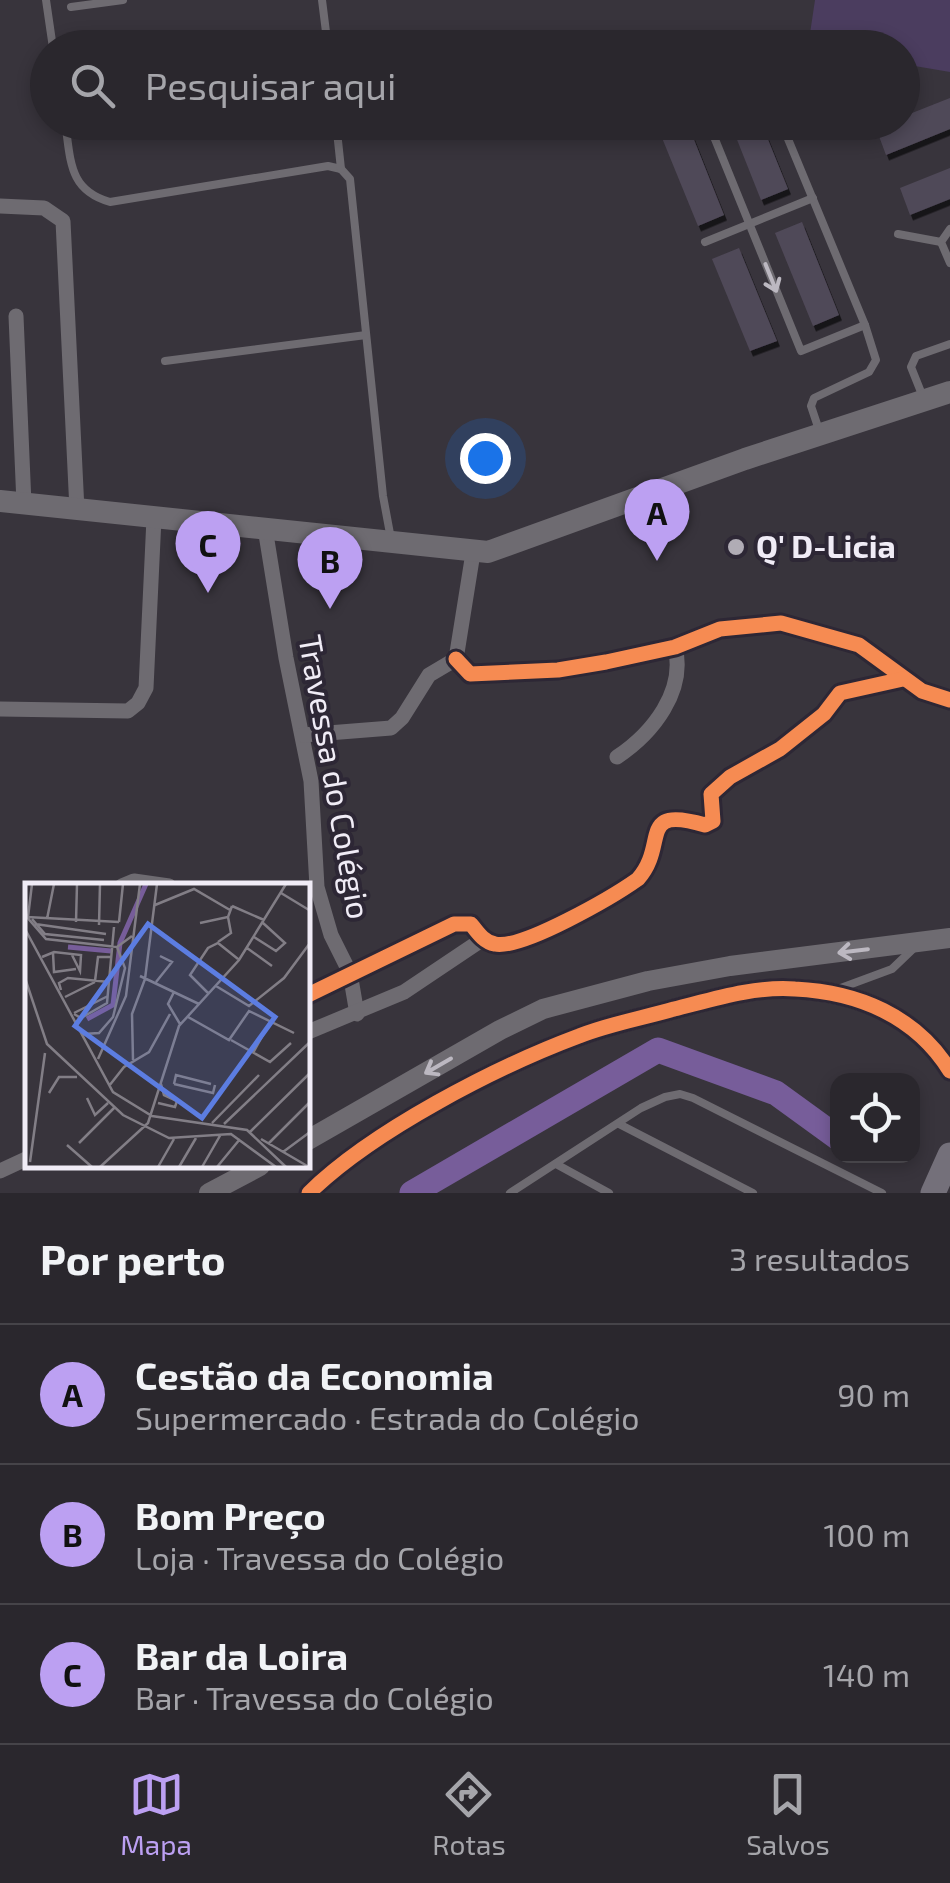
<!DOCTYPE html>
<html lang="pt">
<head>
<meta charset="utf-8">
<style>
	:root { --surface:#2a272d; --page:#322f35; --text:#f1f3f6; --muted:#a5a5aa; --line:#464449; --accent:#bca0f2 }
	body { margin:0; font-family:"Exo 2",sans-serif; background:var(--page); color:var(--text) }
	.controls { position:absolute; right:30px; bottom:30px; display:grid; overflow:hidden; border-radius:20px; box-shadow:0 5px 15px #0003 }
	.controls button { width:90px; height:90px; display:grid; place-items:center; padding:0; border:0; border-bottom:2px solid var(--line); background:var(--surface); color:var(--text); font:50px sans-serif }
	.you { position:absolute; left:485px; top:458px; width:35px; height:35px; margin:-25px; border:8px solid #fff; border-radius:50%; background:#1a73e8; box-shadow:0 0 0 15px #1a73e833 }
	.badge { display:grid; place-items:center; width:65px; height:65px; border-radius:50%; background:var(--accent); color:#111; font-size:32px; font-weight:700 }
	.pin { position:absolute; translate:-50% -82px; filter:drop-shadow(0 2px 5px #0008) }
	.pin::after { content:''; position:absolute; top:52px; width:35px; height:30px; background:inherit; clip-path:polygon(0 0,100% 0,50% 100%) }
	.list { margin:0; padding:0; list-style:none }
	h2 { display:flex; justify-content:space-between; align-items:center; height:130px; margin:0; padding:0 40px; font-size:42px }
	h2 small { font-size:32px; font-weight:400; color:var(--muted) }
	.list li { display:grid; grid-template-columns:65px 1fr auto; gap:30px; align-items:center; box-sizing:border-box; height:140px; padding:0 40px; border-top:2px solid var(--line) }
	.list b { display:block; font-size:38px; white-space:nowrap }
	.list p { margin:0; font-size:32px; white-space:nowrap; color:var(--muted) }
	.list em { font-size:32px; font-style:normal; color:var(--muted) }
	.icon { flex:none; width:55px; height:55px; fill:none; stroke:currentColor; stroke-width:2; stroke-linecap:round; stroke-linejoin:round }
	.map { position:relative; flex:none; width:950px; height:1193px; overflow:hidden }
	.search { position:absolute; background:var(--surface); box-shadow:0 5px 15px #0003; left:30px; right:30px; top:30px; height:110px; display:flex; align-items:center; gap:25px; box-sizing:border-box; padding:0 35px; border-radius:55px; color:var(--muted); font-size:38px }
	.sheet { height:550px; background:var(--surface) }
	nav { display:flex; justify-content:space-around; align-items:center; box-sizing:border-box; height:140px; border-top:2px solid var(--line); background:var(--surface); font-size:28px; color:var(--muted) }
	nav a { display:grid; justify-items:center; gap:5px }
	nav .on { color:var(--accent) }
	.map>svg:first-child { display:block }
	.green { fill:#4b3d5f }
	.lines { fill:none; stroke-linecap:round; stroke-linejoin:round }
	.river { stroke:#775d9a; stroke-width:25 }
	.building { fill:#504959; filter:url(#shadow) }
	.service { stroke:#6e6b71; stroke-width:8 }
	.minor { stroke:#6e6b71; stroke-width:15 }
	.tertiary { stroke:#6e6b71; stroke-width:20 }
	.secondary { stroke:#6e6b71; stroke-width:22 }
	.primary { stroke:#74707a; stroke-width:25 }
	.cycleway-casing { stroke:#2d2735; stroke-width:21 }
	.cycleway { stroke:#f68b52; stroke-width:15 }
	.oneway { stroke:#bcb8c1 }
	.poi-dot { fill:#b0acb5; stroke:#2d2735; stroke-width:4 }
	.labels { text-anchor:middle; stroke-width:8; stroke-linejoin:round; paint-order:stroke }
	.poi-label { font-size:32px; font-weight:bold; fill:#f0ecf6; stroke:#2d2735; text-anchor:start }
	.street-label { font-size:32px; fill:#f0ecf6; stroke:#2d2735 }
	.inset-river { fill:none; stroke:#775d9a; stroke-width:5 }
	.inset-road { fill:none; stroke:#827e86; stroke-width:2.5 }
	.view { fill:#5c7de1; fill-opacity:0.15; stroke:#5c7de1; stroke-width:5 }
	.inset-edge { fill:none; stroke:#f0ecf6; stroke-width:5 }
</style>
</head>
<body>
<div class="map">
<svg width="950" height="1193" viewBox="0 0 950 1193">
	<defs>
		<filter id="shadow"><feDropShadow dx="3" dy="5.5" stdDeviation="0" flood-color="#0009"/></filter>
	</defs>
	<rect width="100%" height="100%" fill="#38343c"/>
	<path class="green" d="M815,0H950V72L903,64L902,48L808,47Z"/>
	<g class="lines">
		<path class="river" d="M412,1193L658,1050L776,1093L838,1138"/>
	</g>
	<g class="building">
		<path d="M950,98V129L886,155L876,128L889,122H902V117Z"/>
		<path d="M687,122L724,215L698,226L660,133Z"/>
		<path d="M730,122H761L788,189L761,200Z"/>
		<path d="M950,168V199L910,215L900,188Z"/>
		<path d="M802,222L839,315L813,326L775,233Z"/>
		<path d="M739,248L777,341L750,351L712,259Z"/>
	</g>
	<g class="lines">
		<g class="service">
			<path d="M46,0L53,48"/>
			<path d="M322,0L328,48"/>
			<path d="M71,7L123,0"/>
			<path d="M738,48L748,43L750,48"/>
			<path d="M65,122C71,160 68,190 110,202L328,166L341,169L350,179L383,496L391,539"/>
			<path d="M336,122L341,169"/>
			<path d="M708,122L801,351L865,325"/>
			<path d="M781,122L865,325L876,360L869,372L814,398L811,406L819,430"/>
			<path d="M950,229L941,242L950,263"/>
			<path d="M898,234L941,242"/>
			<path d="M705,242L813,198"/>
			<path d="M165,361L366,335"/>
			<path d="M923,397L911,367L916,356L950,344"/>
			<path d="M838,989L892,969L916,946"/>
			<path d="M619,1124L753,1193"/>
			<path d="M556,1164L609,1193"/>
			<path d="M510,1193L641,1108L665,1097L680,1094L693,1098L882,1193"/>
		</g>
		<g class="minor">
			<path d="M0,206L44,208L63,221L77,510"/>
			<path d="M16,316L24,504"/>
			<path d="M265,528L286,658L311,781L317,887L331,935L350,973L357,1014"/>
			<path d="M456,659L470,674L558,670L606,662L675,647L720,629L781,623L859,645L922,691L950,700"/>
			<path d="M0,709L128,711L138,703L146,688L154,518"/>
			<path d="M303,735L391,728L402,718L429,675L456,659L473,553"/>
			<path d="M617,757C653,733 686,691 675,647"/>
			<path d="M122,886L134,881L169,886"/>
			<path d="M308,995L454,924H471C478,933 484,942 495,944C522,950 614,896 638,879C669,844 636,805 705,825L713,821L711,794L730,777L780,749L824,714L840,693L903,679"/>
			<path d="M308,1032L404,992L483,939"/>
			<path d="M0,1171L28,1158"/>
		</g>
		<g class="tertiary">
			<path d="M308,1140L500,1030L543,1009L648,981L730,966L950,938"/>
			<path d="M209,1193L260,1166"/>
			<path d="M309,1193C372,1131 496,1067 579,1036C609,1024 643,1018 674,1009C714,999 754,986 795,989C858,992 916,1016 950,1071"/>
		</g>
		<path class="secondary" d="M0,501L488,552L745,459L950,392"/>
		<path class="primary" d="M933,1193L950,1155"/>
		<defs>
			<g id="cycleway">
				<path d="M456,659L470,674L558,670L606,662L675,647L720,629L781,623L859,645L922,691L950,700"/>
				<path d="M308,995L454,924H471C478,933 484,942 495,944C522,950 614,896 638,879C669,844 636,805 705,825L713,821L711,794L730,777L780,749L824,714L840,693L903,679"/>
				<path d="M309,1193C372,1131 496,1067 579,1036C609,1024 643,1018 674,1009C714,999 754,986 795,989C858,992 916,1016 950,1071"/>
			</g>
		</defs>
		<use href="#cycleway" class="cycleway-casing"/>
		<use href="#cycleway" class="cycleway"/>
	</g>
	<defs><path id="oneway-shaft" d="M-6 0H5M1.5-3L5.5 0L1.5 3" fill="none" stroke-width="1.6" stroke-linecap="round" stroke-linejoin="round" transform="scale(2.5)"/></defs>
	<g class="oneway">
		<use href="#oneway-shaft" transform="translate(771 278) rotate(68)"/>
		<use href="#oneway-shaft" transform="translate(853 951) rotate(173)"/>
		<use href="#oneway-shaft" transform="translate(438 1066) rotate(150)"/>
	</g>
	<circle class="poi-dot" cx="736" cy="547" r="10"/>
	<g class="labels">
		<g class="poi-label">
			<text x="756" y="558">Q' D-Licia</text>
		</g>
		<g class="street-label">
			<text transform="translate(334 777) rotate(80)" y="11">Travessa do Colégio</text>
		</g>
	</g>
	<g transform="translate(25 883)">
		<rect width="285" height="285" fill="#38343c"/>
		<path class="inset-river" d="M43,64L86,68M62,136L88,122L95,60L121,1"/>
		<path class="inset-road" d="M256,10L284,27M130,22L169,6L205,27M207,23L239,37M0,32L21,56L92,64L107,53M2,34L94,39M3,34L7,1M7,36L20,51L79,57M22,36L29,1M51,39L52,1M94,39L98,1M175,40L203,34L207,23M10,41L81,51M74,42L75,1M0,46L88,209L127,233L222,247L261,284M229,54L251,68L260,60L238,40M193,59L206,50L203,34M222,65L247,83M28,70L29,89L51,86M17,74L29,69L56,72L55,88L47,72M115,93L174,121M0,95L22,161L98,232L144,255L206,251L251,284M70,98L73,74H86M131,99L147,79L135,73M191,103L224,123L259,95L285,60M36,107L34,100L43,95L84,99M149,109L143,121L155,141M183,110L165,92L183,65L193,60L213,76M40,114L70,99M49,130L83,113M49,131L56,135L82,120L89,44M163,134L204,157L224,128L269,150M58,151L74,150L88,134L100,85L92,64M206,157L245,179L266,160M228,170L244,141M73,176L101,113L115,1M108,177L107,131L120,96L132,1M149,201L188,210L190,202M149,201L151,192L186,201M84,203L99,184L124,169L145,131M24,210L34,194H52M62,215L70,232L83,220M133,220L150,224L152,218L139,212L136,201M187,240L234,192M199,241L285,159M225,249L285,190M236,256L284,284M54,260L89,225M244,260L285,219M42,262L67,284M258,269L285,249M5,279L20,170M75,284L123,240L154,143L214,77L261,1M133,284L149,256M154,284L171,255M177,284L196,251M192,284L215,256"/>
		<path class="view" d="M123,41L250,134L177,235L50,143Z"/>
		<rect width="285" height="285" class="inset-edge"/>
	</g>
</svg>
<div class="controls">
<button><svg class="icon" aria-label="locate" viewBox="0 0 24 24"><circle cx="12" cy="12" r="6"/><path d="M12 2v4M12 18v4M2 12h4M18 12h4"/></svg></button>
</div>
<div class="you"></div>
<div class="pin badge" style="left:657px;top:561px">A</div>
<div class="pin badge" style="left:330px;top:609px">B</div>
<div class="pin badge" style="left:208px;top:593px">C</div>
<div class="search"><svg class="icon" aria-label="search" viewBox="0 0 24 24"><circle cx="10" cy="10" r="6"/><path d="M15 15l6 6"/></svg>Pesquisar aqui</div>
</div>
<section class="sheet">
<h2>Por perto<small>3 resultados</small></h2>
<ul class="list">
<li><span class="badge">A</span><div><b>Cestão da Economia</b><p>Supermercado · Estrada do Colégio</p></div><em>90 m</em></li>
<li><span class="badge">B</span><div><b>Bom Preço</b><p>Loja · Travessa do Colégio</p></div><em>100 m</em></li>
<li><span class="badge">C</span><div><b>Bar da Loira</b><p>Bar · Travessa do Colégio</p></div><em>140 m</em></li>
</ul>
</section>
<nav>
<a class="on"><svg class="icon" aria-label="map" viewBox="0 0 24 24"><path d="M3 6l6-2 6 2 6-2v14l-6 2-6-2-6 2zM9 4v14M15 6v14"/></svg>Mapa</a>
<a><svg class="icon" aria-label="directions" viewBox="0 0 24 24"><path d="M12 3l9 9-9 9-9-9zM9 14v-3h6M13 9l2 2-2 2"/></svg>Rotas</a>
<a><svg class="icon" aria-label="saved" viewBox="0 0 24 24"><path d="M7 4h10v16l-5-4-5 4z"/></svg>Salvos</a>
</nav>
</body>
</html>
